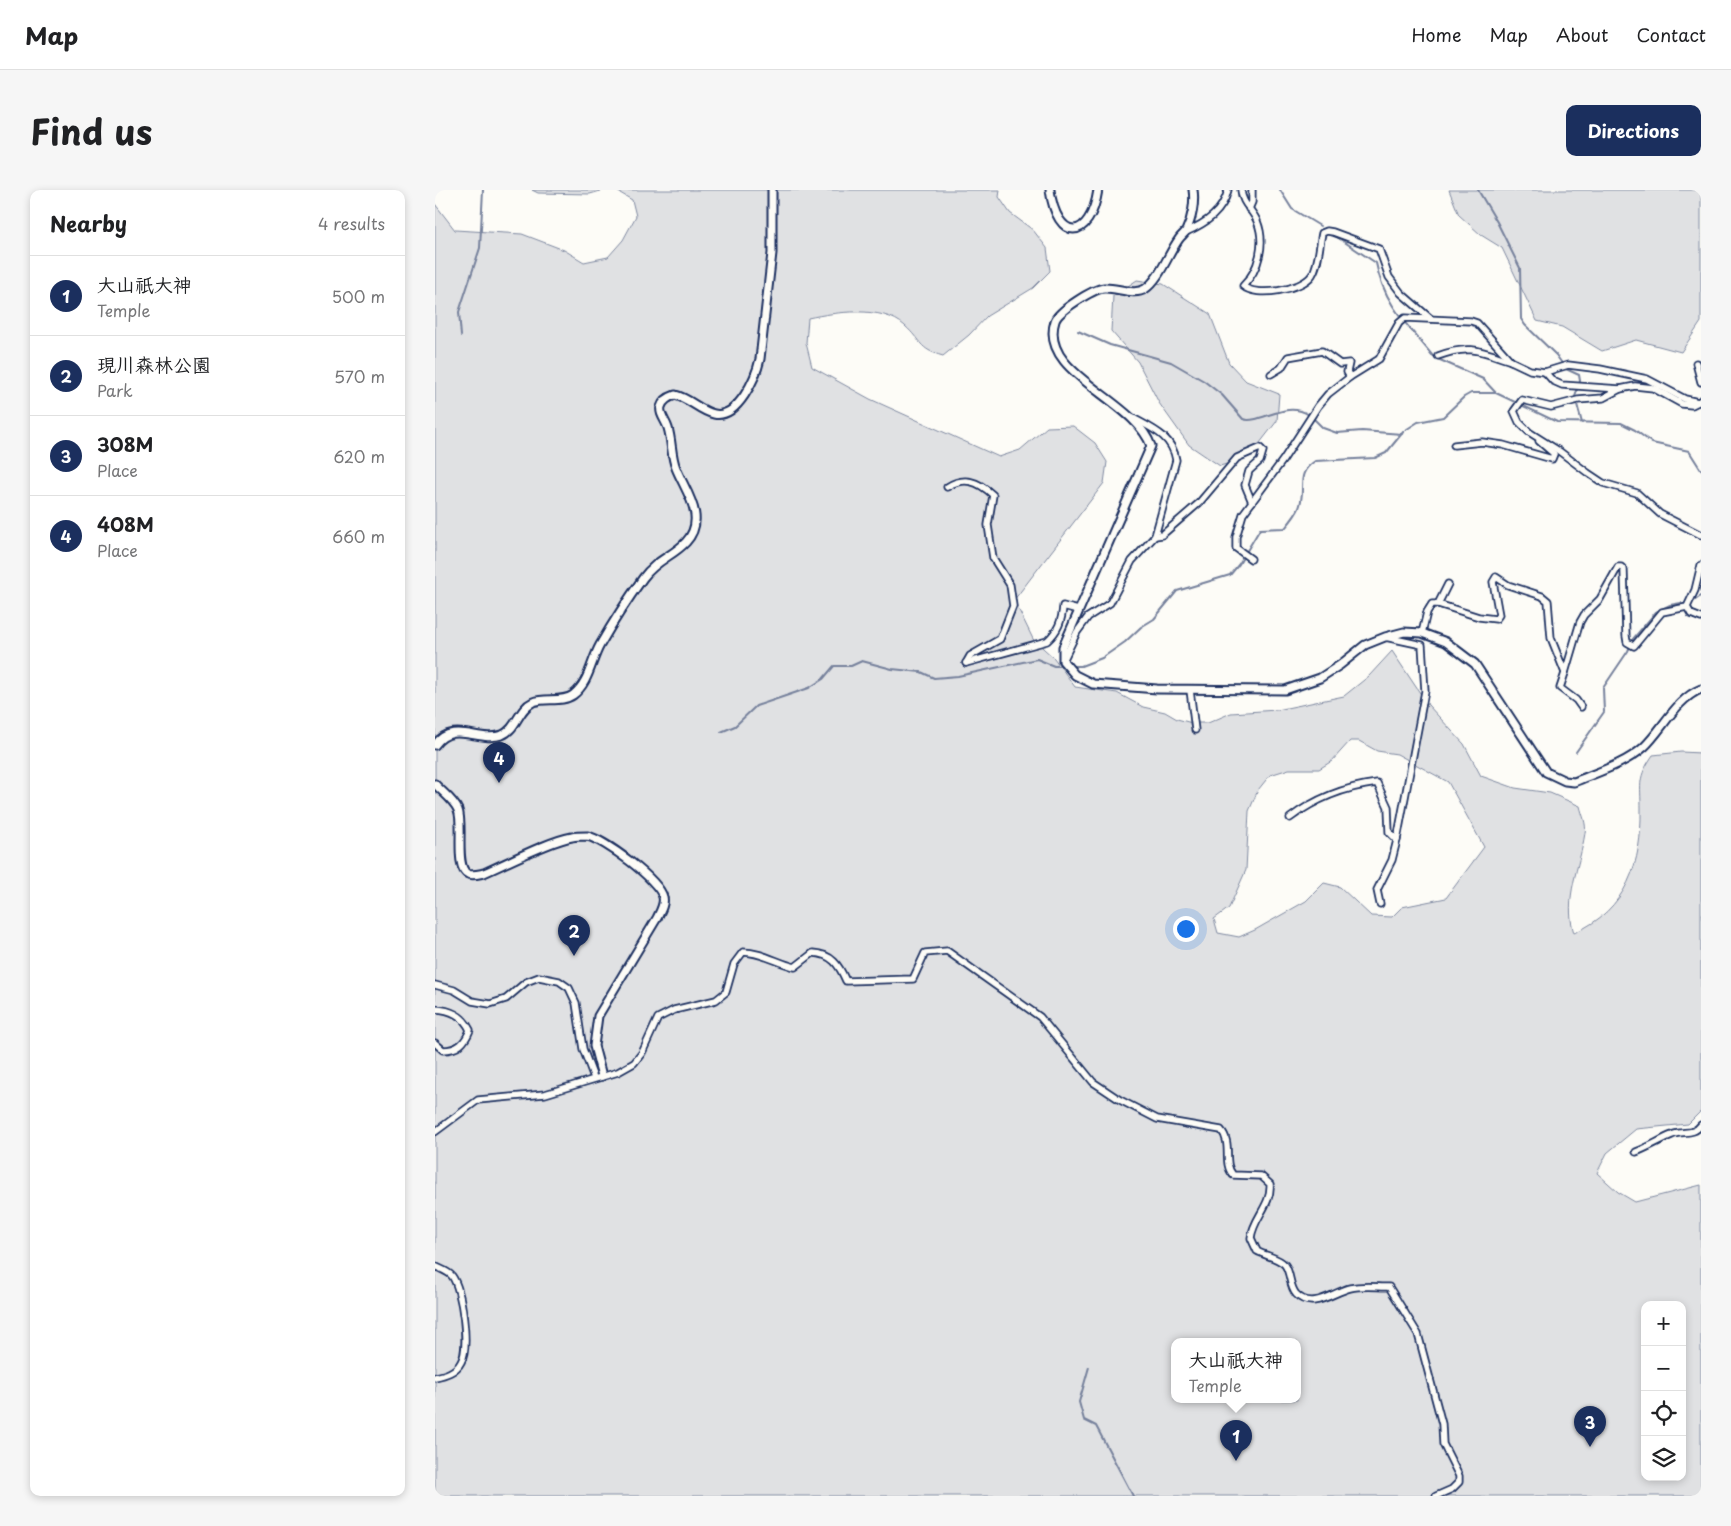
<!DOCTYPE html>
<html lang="en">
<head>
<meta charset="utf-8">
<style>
	:root { --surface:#fff; --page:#f6f6f6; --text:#202124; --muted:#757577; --line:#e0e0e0; --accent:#1b2f5e }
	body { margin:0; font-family:"Playpen Sans","Klee One",sans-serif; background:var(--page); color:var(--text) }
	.controls { position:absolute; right:15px; bottom:15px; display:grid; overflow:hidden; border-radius:10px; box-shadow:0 2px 8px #0003 }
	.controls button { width:45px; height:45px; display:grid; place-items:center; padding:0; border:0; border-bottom:1px solid var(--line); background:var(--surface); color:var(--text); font:25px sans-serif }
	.you { position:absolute; left:750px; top:738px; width:18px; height:18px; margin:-12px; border:4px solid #fff; border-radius:50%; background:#1a73e8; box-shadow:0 0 0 8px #1a73e833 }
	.badge { display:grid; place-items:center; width:32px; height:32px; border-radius:50%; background:var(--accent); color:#fff; font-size:16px; font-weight:700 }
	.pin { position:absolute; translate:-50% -41px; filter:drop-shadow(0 1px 2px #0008) }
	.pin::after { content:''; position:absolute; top:26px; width:18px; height:15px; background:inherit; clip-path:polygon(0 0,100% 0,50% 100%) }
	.popup { position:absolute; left:736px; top:1148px; width:130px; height:65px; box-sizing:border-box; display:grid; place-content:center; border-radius:10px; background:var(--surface); filter:drop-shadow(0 1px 4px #0005); font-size:16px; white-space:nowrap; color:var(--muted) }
	.popup b { font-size:19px; color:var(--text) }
	.popup::after { content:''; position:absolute; left:50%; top:100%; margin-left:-10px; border:10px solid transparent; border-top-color:var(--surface) }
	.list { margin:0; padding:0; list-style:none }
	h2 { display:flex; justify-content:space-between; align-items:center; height:65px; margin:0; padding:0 20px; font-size:21px }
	h2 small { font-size:16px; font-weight:400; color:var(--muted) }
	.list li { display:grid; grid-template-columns:32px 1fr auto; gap:15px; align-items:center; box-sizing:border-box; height:80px; padding:0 20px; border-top:1px solid var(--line) }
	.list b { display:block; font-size:19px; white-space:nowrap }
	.list p { margin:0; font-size:16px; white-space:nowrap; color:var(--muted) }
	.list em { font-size:16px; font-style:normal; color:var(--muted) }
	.icon { flex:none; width:28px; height:28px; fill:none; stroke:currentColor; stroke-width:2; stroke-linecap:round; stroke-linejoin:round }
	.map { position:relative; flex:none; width:1266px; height:1306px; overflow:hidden; border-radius:10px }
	header { display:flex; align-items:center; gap:30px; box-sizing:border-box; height:70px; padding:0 25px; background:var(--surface); border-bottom:1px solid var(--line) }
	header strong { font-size:24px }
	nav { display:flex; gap:28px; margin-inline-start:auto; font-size:18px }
	.intro { display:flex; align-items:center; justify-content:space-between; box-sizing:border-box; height:120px; padding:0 30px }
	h1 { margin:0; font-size:35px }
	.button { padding:12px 22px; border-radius:10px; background:var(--accent); color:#fff; font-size:18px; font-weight:700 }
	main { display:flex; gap:30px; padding:0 30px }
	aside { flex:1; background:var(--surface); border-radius:10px; box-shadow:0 2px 8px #0003 }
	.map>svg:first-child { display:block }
	.green { fill:#e0e1e3; stroke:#7e88a0; fill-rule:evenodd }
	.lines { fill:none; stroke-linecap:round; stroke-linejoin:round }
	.stream { stroke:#76819c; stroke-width:2 }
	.minor-casing { stroke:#1b2f5e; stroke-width:9 }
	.tertiary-casing { stroke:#1b2f5e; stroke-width:11 }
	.minor { stroke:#fdfcf7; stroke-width:5.5 }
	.tertiary { stroke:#fdfcf7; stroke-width:7 }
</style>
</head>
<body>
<header>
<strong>Map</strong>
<nav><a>Home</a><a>Map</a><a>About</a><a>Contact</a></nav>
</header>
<div class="intro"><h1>Find us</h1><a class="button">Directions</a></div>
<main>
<aside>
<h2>Nearby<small>4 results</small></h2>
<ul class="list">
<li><span class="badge">1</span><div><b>大山祇大神</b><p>Temple</p></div><em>500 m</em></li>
<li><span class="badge">2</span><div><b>現川森林公園</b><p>Park</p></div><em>570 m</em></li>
<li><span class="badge">3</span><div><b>308M</b><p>Place</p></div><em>620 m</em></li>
<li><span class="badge">4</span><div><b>408M</b><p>Place</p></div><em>660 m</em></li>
</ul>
</aside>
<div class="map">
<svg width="1266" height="1306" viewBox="0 0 1266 1306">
	<rect width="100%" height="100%" fill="#fdfcf7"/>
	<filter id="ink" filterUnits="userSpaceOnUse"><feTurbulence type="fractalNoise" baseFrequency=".02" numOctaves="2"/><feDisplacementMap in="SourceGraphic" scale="10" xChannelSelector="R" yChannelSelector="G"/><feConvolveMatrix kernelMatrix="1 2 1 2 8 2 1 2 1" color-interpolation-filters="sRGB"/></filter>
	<g filter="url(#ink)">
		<g class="green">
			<path d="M97,0H169L155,4L103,3Z"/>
			<path d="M180,0H565L564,7L575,23L598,40L612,58L615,81L598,98L552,126L534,145L508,166C483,159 487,151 470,136C447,115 401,122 373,128L371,153L377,177L435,209L564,267L585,260L612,237L638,236L660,253L672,272L669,293L579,410L598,449L619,468L640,497L682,503L708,517L730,522L742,529L757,533H773L796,523L842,520L909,506L934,486L957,461L993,515L1029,554L1046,586L1080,598L1115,603L1145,616C1147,625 1152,634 1150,643C1145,676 1128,709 1139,743C1192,720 1207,672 1206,619C1206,593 1202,588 1218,565L1246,562L1266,563V921L1253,934L1201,939L1172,963L1162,983L1183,1002L1200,1012L1266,995V1306H0V14L20,40L87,44L129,60L149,72L173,67L188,50L201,26L197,10ZM915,551H924L942,561L962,564L1013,592L1049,657L1011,708L967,717L957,727L936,726L905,697L889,693L871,711L820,740L804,747L783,743L779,729L794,718L811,680L814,621L823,600L835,585L854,579H884L897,571ZM1210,1115H1247V1287H1210ZM740,1152H862V1210H740Z"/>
			<path d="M1014,0H1266V132L1246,162L1201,150L1167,161L1127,137L1102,131L1067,58L1046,45L1024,25Z"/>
			<path d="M702,90L728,94L775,124L794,173L811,191L844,204L842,231L814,267L785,276L754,255L724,213L703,172L676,141L678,106Z"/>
		</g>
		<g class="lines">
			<g class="stream">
				<path d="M845,0L857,19L885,36"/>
				<path d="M1043,0L1062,32L1085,78L1086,129L1090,135L1121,165L1131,179L1144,185L1145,191L1140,207L1147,233"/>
				<path d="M899,45L941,73C949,114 972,134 997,165L1005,170L1048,189L1061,203"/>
				<path d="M643,141L675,155L736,172L769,191L787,205L808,229C825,235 851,209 874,225"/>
				<path d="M26,146L24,122L45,58L48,0"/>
				<path d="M878,228L888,238L902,243L927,241L967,244"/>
				<path d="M1256,413L1266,406"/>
				<path d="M637,476H646L667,468L690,452L706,437L719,429L742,401L795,385L804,374L825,339L850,338C855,332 861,325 864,318C872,298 859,285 880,271L940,268L951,263L969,241L983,232L1008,227L1029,207L1036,203H1061L1122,232L1186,233L1200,240L1217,253L1254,261L1266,280"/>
				<path d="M286,542L300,536L321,516L374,498L388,489L399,476H416L427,471L457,479L486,482L499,488L523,486L602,469L619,476H626"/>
				<path d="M1141,562L1169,522L1168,498L1193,461L1198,449L1221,422L1235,415L1246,413"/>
				<path d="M654,1177L644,1212L649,1230L661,1236L698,1306"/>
			</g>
			<defs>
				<g id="minor">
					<path d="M806,0C807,14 817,19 822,31C831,53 824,80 808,96C821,108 867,100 877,85C884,74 884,57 887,43L892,41L898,42L944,59L954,87L966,103L996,129"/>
					<path d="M814,19L817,12V0"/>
					<path d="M751,42C771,33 788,22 793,0"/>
					<path d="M1003,166C1034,154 1046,161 1076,171"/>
					<path d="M1261,173L1266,192"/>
					<path d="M1110,182L1118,191L1127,195L1185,199"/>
					<path d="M836,184L846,178L853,167L887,161L905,174L914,173L912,182L915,187"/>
					<path d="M1263,212L1257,215L1247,214L1218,198L1200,196L1185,199L1168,208L1143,210L1116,217L1087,210L1079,221L1084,232L1094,242L1124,261L1153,283L1168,293L1202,303L1225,324L1266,345"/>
					<path d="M1019,255L1047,252L1068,255L1117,269L1119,264L1104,251"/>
					<path d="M512,297C529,286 543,291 558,305L553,335L558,368L575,395L578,416L565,449L535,466L531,473"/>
					<path d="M720,346L727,345L764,313L802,268L825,258L828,261L825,271L814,281L810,295L817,312"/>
					<path d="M816,369L801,358V347L808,324L848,270L883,216L893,204L915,187L944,169L964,133L970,128L1036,131L1042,133L1076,171L1095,180L1110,182L1133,175L1165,179L1212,189L1250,209L1263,212L1266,210"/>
					<path d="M1003,414L1013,394"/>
					<path d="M1252,417L1256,424L1266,428"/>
					<path d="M987,443L992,422L997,414H1003L1044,427L1061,429L1064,425L1058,392L1061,387L1073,395L1107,406L1113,411L1116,448L1130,483L1145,432L1149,425L1165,409L1183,377H1186L1189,380L1191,446L1192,452L1199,456L1227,422L1252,417L1260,400L1266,375"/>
					<path d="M628,471L642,442L653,427L675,413L697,371L720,346L741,270C737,246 718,239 698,228"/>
					<path d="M531,473L612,451C623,441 627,431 628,416L643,420"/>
					<path d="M1130,483L1125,498L1141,510L1146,517"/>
					<path d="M755,500L760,540"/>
					<path d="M855,628C880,609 911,597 942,593L953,617L954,642L962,650"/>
					<path d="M945,714L942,700L957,670L962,650L990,501L987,455L950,447"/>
					<path d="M0,795L19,800L37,811L55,814L71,809L91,792L104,787L124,791L134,798L141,813L148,859L159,888"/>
					<path d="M0,819C16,820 28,825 35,840C30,853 23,860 8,860L0,853"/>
					<path d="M0,942L43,910L110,904L183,882L199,873L207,863L223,828L239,820L281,810L291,802L299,774L308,762C326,762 343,773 360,777L378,763C397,764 404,775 411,791L478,789L490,763L512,761L605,827L658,892L685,910L722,929L786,940C798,953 787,973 798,985L826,986L835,994C837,1015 818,1028 816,1048L822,1061C830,1066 843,1067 850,1075C856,1083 854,1096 861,1104C877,1121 898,1102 915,1098C928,1095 941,1097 954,1097L983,1144L1007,1234L1008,1254L1024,1286V1292L1017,1299L1001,1306"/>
					<path d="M1201,962C1214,957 1225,950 1237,945C1248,940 1258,946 1266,935"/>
					<path d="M0,1076C5,1079 13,1081 17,1086C27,1099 35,1158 26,1172C21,1182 10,1185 0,1187"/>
				</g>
				<g id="tertiary">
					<path d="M615,0C622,52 655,52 663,0"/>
					<path d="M758,0C760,12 757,29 751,41C749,44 746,46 744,49C733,64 725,89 710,99C699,106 681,97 669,98C658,99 623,121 620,131C603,184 700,209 716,256L628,457V471L640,485L658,494L722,499L850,500L885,488L905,475L930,455L950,447L969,442L987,443L1011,452L1040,474L1111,582L1130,591L1139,592C1163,582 1190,574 1209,557C1228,539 1241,509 1266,499"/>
					<path d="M0,555C18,530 44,553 67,545C82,539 83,519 98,512C110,507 127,513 138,505C154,493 156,471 165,455C178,432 193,409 208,388C221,370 238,366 251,352C273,328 250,301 241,278C236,266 237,251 233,238C231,231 224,224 226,217C228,210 234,207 240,205C254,208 265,221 279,224C303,229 321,187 325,169L337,63V0"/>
					<path d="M0,594C7,602 19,610 23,620C29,634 19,678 33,684C38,686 44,684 49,683C72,673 114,651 137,647C141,646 148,646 152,646C169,649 224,690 228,707C230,714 225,722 222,728L163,826L159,856L167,886"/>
				</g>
			</defs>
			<use href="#minor" class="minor-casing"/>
			<use href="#tertiary" class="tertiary-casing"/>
			<use href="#minor" class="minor"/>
			<use href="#tertiary" class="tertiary"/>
		</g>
	</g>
</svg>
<div class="controls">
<button>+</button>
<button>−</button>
<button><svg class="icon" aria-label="locate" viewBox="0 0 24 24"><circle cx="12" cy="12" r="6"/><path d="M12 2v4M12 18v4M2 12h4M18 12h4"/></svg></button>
<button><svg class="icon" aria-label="layers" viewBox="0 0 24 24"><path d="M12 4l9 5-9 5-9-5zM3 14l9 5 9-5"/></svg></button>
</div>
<div class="you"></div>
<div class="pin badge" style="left:801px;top:1271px">1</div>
<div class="popup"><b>大山祇大神</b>Temple</div>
<div class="pin badge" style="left:139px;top:766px">2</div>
<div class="pin badge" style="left:1155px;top:1257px">3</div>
<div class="pin badge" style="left:64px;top:593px">4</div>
</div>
</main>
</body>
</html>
